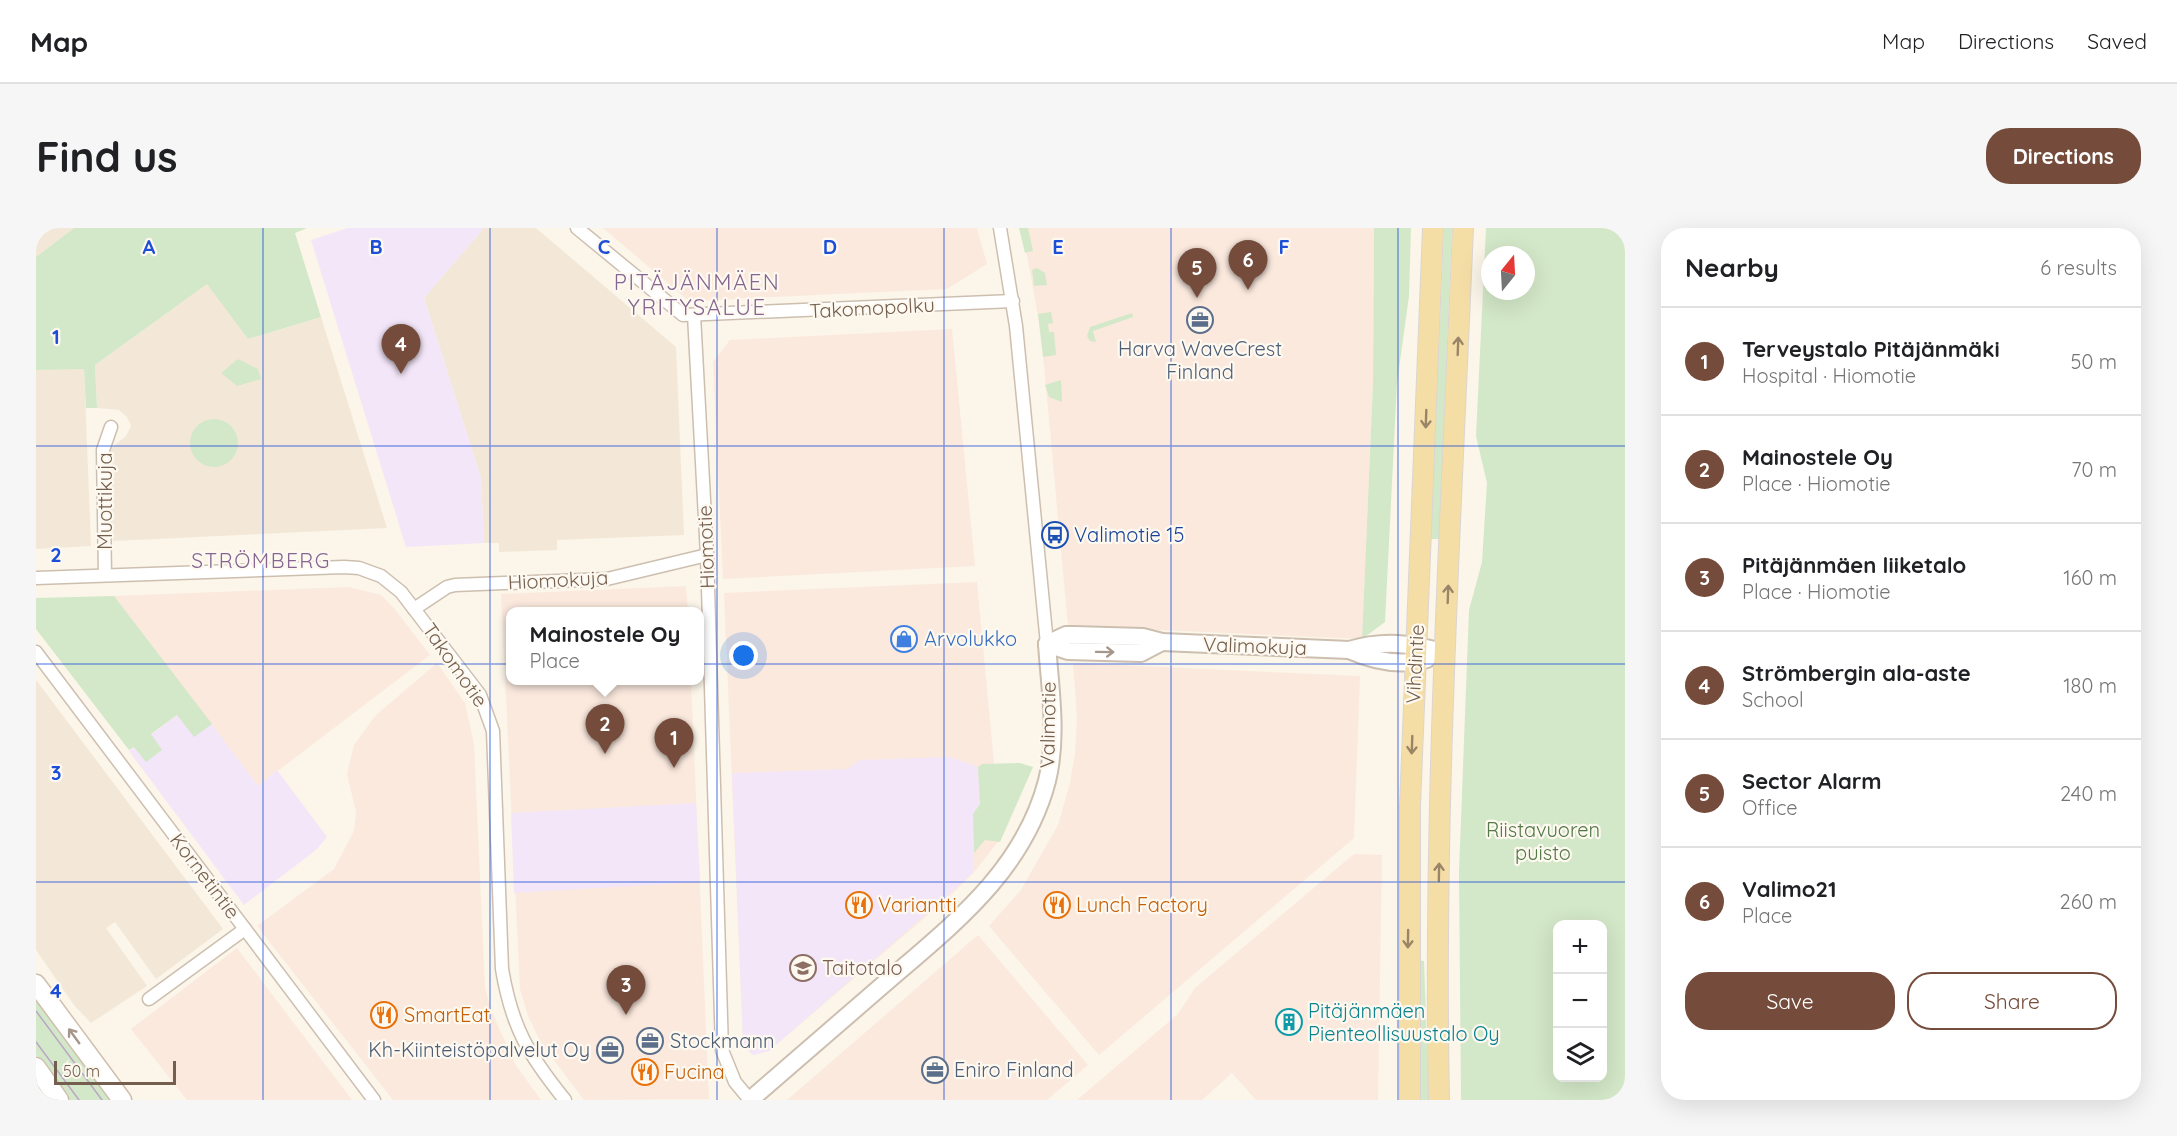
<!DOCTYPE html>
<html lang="en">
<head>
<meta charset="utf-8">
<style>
	:root { --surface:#fff; --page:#f6f6f6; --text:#202124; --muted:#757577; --line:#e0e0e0; --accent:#754c3b }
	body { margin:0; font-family:Quicksand,sans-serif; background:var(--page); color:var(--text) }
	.controls { position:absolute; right:18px; bottom:18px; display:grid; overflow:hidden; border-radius:12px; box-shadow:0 6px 24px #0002 }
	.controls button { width:54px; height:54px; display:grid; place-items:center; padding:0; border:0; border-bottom:2px solid var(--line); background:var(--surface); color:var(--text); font:30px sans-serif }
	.compass { position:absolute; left:1445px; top:18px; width:54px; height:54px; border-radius:50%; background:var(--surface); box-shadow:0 6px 24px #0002; rotate:18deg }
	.scale { position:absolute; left:18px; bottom:15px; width:122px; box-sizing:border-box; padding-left:6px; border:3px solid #745f4e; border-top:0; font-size:16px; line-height:21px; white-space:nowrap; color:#745f4e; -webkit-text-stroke:4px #fef9f0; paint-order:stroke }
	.you { position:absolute; left:708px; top:428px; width:21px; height:21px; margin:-15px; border:4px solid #fff; border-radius:50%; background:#1a73e8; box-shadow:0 0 0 9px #1a73e833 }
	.badge { display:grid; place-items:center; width:39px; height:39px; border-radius:50%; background:var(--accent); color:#fff; font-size:20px; font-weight:700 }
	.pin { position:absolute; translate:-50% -50px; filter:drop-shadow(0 2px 3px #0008) }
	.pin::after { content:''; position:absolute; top:32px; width:21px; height:18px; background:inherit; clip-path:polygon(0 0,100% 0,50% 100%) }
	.popup { position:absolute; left:470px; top:379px; width:198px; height:78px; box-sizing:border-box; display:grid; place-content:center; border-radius:12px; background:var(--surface); filter:drop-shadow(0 2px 4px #0005); font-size:20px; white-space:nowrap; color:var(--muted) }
	.popup b { font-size:22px; color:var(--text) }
	.popup::after { content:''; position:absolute; left:50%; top:100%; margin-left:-12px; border:12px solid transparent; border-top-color:var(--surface) }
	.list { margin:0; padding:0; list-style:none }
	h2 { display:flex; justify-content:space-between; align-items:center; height:78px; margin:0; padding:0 24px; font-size:26px }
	h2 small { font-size:20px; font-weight:400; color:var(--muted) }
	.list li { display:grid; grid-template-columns:39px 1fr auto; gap:18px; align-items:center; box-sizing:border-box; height:108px; padding:0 24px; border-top:2px solid var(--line) }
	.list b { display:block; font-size:22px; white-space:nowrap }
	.list p { margin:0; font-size:20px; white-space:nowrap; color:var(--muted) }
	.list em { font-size:20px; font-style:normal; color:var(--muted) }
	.actions { display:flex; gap:12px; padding:18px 24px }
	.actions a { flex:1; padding:14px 0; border:2px solid var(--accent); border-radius:24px; text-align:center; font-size:21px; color:var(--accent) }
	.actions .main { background:var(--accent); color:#fff }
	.icon { flex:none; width:33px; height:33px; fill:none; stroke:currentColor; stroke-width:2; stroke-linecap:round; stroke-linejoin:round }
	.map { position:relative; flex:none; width:1589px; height:872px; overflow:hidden; border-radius:24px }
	header { display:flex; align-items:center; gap:36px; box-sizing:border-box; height:84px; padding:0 30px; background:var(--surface); border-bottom:2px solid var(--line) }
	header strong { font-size:28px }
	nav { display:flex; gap:33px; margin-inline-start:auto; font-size:21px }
	.intro { display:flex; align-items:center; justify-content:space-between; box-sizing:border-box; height:144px; padding:0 36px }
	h1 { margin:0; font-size:42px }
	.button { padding:15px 27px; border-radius:24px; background:var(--accent); color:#fff; font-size:21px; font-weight:700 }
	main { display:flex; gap:36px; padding:0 36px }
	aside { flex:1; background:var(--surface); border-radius:24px; box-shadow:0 6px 24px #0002 }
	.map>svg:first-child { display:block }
	.residential { fill:#f3e8d8 }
	.commercial { fill:#fbe9de }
	.education { fill:#f3e6f8 }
	.green { fill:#d3e8c8; fill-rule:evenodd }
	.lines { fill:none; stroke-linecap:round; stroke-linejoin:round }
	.minor-casing { stroke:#cdbfb0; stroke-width:15 }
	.tertiary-casing { stroke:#cdbfb0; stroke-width:20 }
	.secondary-casing { stroke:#cfbfad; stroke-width:21 }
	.primary-casing { stroke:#dbd5d1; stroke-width:22 }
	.minor { stroke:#fff; stroke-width:12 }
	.tertiary { stroke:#fff; stroke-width:16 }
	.secondary { stroke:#fff; stroke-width:18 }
	.primary { stroke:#f5dea6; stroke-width:20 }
	.tram { stroke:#baa7c5; stroke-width:1.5 }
	.oneway { stroke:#9b8568 }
	.oneway2 { stroke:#a5978c }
	.grid { fill:none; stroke:#1d4ed8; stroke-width:1.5; stroke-opacity:0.55 }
	.labels { text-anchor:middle; stroke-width:4.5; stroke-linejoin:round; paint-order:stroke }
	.street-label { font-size:20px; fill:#745f4e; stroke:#fef9f0 }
	.service-label { font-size:20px; fill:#4e5e75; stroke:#fef9f0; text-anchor:start }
	.transit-label { font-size:20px; fill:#164399; stroke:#fef9f0; text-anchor:start }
	.shop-label { font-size:20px; fill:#366cbe; stroke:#fef9f0; text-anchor:start }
	.park-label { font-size:20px; fill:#527947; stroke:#fef9f0 }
	.food-label { font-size:20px; fill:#c56008; stroke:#fef9f0; text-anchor:start }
	.education-label { font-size:20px; fill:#785e54; stroke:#fef9f0; text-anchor:start }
	.culture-label { font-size:20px; fill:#0d838f; stroke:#fef9f0; text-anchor:start }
	.neighbourhood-label { font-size:21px; letter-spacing:1.5px; fill:#866690; stroke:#fef9f0 }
	.quarter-label { font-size:22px; letter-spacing:1.5px; fill:#866690; stroke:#fef9f0 }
	.grid-label { font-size:20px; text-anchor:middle; font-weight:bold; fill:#1d4ed8; stroke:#fef9f0; stroke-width:4.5; stroke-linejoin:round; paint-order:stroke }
</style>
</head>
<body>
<header>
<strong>Map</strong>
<nav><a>Map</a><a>Directions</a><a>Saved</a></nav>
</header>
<div class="intro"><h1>Find us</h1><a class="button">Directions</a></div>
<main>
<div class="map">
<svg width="1589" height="872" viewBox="0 0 1589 872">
	<rect width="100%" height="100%" fill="#fbf6e9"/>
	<g class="residential">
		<path d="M0,0H38L0,29Z"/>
		<path d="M448,0H500L640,119L648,307L521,312V322L463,324V315H448L445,250L388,70Z"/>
		<path d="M172,55L212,111L285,89L351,300L77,313L73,222L90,208L95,198L91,189L83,182L61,180L59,137Z"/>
		<path d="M48,140L55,318L0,321V142Z"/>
		<path d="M0,452L187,701L120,751L79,694L70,700L111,758L55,795L38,777L0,722Z"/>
	</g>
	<g class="commercial">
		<path d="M567,0H941L951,36L911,61L653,73Z"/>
		<path d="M986,0H1338L1337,154L1326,411L1032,398L1005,105Z"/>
		<path d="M916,101L939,338L687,351L677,134L694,112Z"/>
		<path d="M941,354L965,610L939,643L915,667L733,823L717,827L710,821L707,813L688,365Z"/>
		<path d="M650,358L652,383L474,384V452L655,453L673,871L548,872L505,815L492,788L484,761L465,366Z"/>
		<path d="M313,359L345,367L358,380L394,427L222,558L78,368Z"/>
		<path d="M401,435L429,475L438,516L449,760L455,782L479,836L505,872H357L221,698L298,641L318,603L320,584L311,546L318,517L340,487Z"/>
		<path d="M1037,435L1324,448L1318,610L1063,827L953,698L985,662L1022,597L1034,555L1039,525L1041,489Z"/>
		<path d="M1318,626L1346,627L1342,872H1220L1196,845L1166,872H1041L1142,786L1159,760Z"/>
		<path d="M942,707L1052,837L1011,872H751Z"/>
		<path d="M201,720L316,872H151L95,801Z"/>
	</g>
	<g class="education">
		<path d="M312,0H448L388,70L445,250L448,315L370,319L275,12Z"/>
		<path d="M159,474L222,558L241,542L291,609L280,622L208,677L93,523Z"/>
		<path d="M914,529L942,539L944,576L937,586V645L733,823L717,827L710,821L707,813L696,545L811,541L824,532Z"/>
		<path d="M660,575L664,654L478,665L475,585Z"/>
	</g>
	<g class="green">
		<path d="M38,0H271L259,5L285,89L212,111L171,56L59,137L61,180H50L48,141L0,142V29Z"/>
		<path d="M983,0H992L997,23L989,25Z"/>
		<path d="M1338,0H1375L1373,68L1361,155L1349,394L1326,411L1337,155Z"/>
		<path d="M1408,0H1416L1403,311H1395Z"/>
		<path d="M1450,0H1589V872H1425L1423,644L1433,382L1446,334L1451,255L1440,208ZM1454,27H1490V63H1454ZM1522,696H1566V850H1522Z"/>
		<path d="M1001,40L1009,45L1011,57L998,58L996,42Z"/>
		<path d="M1015,84L1017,95L1012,96L1013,104H1018L1020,127L1007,129L1002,86Z"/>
		<path d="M1096,85L1097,89L1057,103L1060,114L1054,113L1051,108L1054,99Z"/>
		<path d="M202,131L222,141L225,151L201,158L185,145Z"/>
		<path d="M1025,152L1026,174L1013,169L1009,157Z"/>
		<circle cx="178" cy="215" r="24"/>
		<path d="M78,368L176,496L158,509L141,487L115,506L126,522L110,534L98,519L93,522L0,401V370Z"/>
		<path d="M984,535L997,539L964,614L949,612L938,625L937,586L944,576L942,539L946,536Z"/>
		<path d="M1382,732L1388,733L1393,872H1384Z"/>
		<path d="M0,769L78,872H33L0,827Z"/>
	</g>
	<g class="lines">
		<defs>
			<g id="minor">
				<path d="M541,0L647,87L977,73"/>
				<path d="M964,0L980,98L1011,416"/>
				<path d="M658,87L671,327L686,822L699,854L714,872"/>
				<path d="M69,347L67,222L75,199"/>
				<path d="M0,350L308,339L323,340L345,348L365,364L444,467L457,503L466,741C476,800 492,826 529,872"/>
				<path d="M378,381L411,359L419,357L571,351L671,327"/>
				<path d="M0,424L338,872"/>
				<path d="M113,771L209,701"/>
			</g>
			<g id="tertiary">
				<path d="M1011,416L1030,407H1038L1107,409L1126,414L1313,422C1347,412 1376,415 1409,425"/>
				<path d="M1011,416L1032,423L1105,425L1126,414"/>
				<path d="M1313,422C1338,433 1364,439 1391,431"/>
				<path d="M714,872C759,833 804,794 848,756C916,697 987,644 1011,553C1022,508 1014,461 1011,416"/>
			</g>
			<g id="secondary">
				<path d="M0,756L86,872"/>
				<path d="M0,839L23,872"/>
			</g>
			<g id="primary">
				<path d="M1374,872V578L1397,0"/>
				<path d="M1403,872C1397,581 1415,290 1427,0"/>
			</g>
		</defs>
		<use href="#minor" class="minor-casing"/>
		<use href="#tertiary" class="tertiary-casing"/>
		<use href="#secondary" class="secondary-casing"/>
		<use href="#primary" class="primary-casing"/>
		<use href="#minor" class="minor"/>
		<use href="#tertiary" class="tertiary"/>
		<use href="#secondary" class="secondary"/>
		<use href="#primary" class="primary"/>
		<g class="tram">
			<path d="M0,783L66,872"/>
			<path d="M0,814L43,872"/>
		</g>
	</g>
	<defs><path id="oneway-shaft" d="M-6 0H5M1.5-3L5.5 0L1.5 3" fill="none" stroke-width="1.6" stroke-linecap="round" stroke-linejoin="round" transform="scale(1.5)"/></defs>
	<g class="oneway">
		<use href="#oneway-shaft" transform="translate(1422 118) rotate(-88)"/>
		<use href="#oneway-shaft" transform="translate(1390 191) rotate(92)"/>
		<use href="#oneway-shaft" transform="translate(1412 366) rotate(-88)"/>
		<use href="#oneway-shaft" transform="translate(1376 517) rotate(92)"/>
		<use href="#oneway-shaft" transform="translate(1403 644) rotate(-89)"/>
		<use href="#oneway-shaft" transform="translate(1372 711) rotate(91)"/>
	</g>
	<g class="oneway2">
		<use href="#oneway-shaft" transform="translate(1069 424) rotate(1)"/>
		<use href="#oneway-shaft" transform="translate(38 808) rotate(-126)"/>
	</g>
	<path class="grid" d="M227,0V872M454,0V872M681,0V872M908,0V872M1135,0V872M1362,0V872M0,218H1589M0,436H1589M0,654H1589"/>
	<defs>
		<symbol id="office-ring" viewBox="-11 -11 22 22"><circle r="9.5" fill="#fef9f0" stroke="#5c6f8a" stroke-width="1.5"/><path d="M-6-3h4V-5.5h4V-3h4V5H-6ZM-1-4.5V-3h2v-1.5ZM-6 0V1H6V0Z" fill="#5c6f8a"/></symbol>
		<symbol id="bus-ring" viewBox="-11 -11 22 22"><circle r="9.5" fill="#fef9f0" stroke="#1a4fb4" stroke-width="1.5"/><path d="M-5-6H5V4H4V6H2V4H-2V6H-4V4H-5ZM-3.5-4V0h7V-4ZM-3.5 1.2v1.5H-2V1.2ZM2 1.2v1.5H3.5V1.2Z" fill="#1a4fb4"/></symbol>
		<symbol id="shop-ring" viewBox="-11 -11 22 22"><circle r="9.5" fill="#fef9f0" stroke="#3f7fe0" stroke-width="1.5"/><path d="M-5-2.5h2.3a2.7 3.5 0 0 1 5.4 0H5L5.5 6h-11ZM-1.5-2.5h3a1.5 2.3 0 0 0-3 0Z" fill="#3f7fe0"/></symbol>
		<symbol id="restaurant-ring" viewBox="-11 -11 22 22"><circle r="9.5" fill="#fef9f0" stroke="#e8710a" stroke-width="1.5"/><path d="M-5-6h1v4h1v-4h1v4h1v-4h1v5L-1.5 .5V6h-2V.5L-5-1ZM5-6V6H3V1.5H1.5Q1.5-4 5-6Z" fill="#e8710a"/></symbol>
		<symbol id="school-ring" viewBox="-11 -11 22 22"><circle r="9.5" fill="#fef9f0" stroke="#8d6e63" stroke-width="1.5"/><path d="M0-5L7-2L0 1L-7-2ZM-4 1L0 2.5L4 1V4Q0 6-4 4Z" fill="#8d6e63"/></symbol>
		<symbol id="building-ring" viewBox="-11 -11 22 22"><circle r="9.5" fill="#fef9f0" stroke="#0f9aa8" stroke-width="1.5"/><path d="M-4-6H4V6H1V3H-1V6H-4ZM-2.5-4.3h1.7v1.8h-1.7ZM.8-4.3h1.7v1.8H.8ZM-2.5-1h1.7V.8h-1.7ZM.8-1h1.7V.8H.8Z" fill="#0f9aa8"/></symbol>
	</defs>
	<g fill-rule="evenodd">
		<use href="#office-ring" x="1149" y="77" width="30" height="30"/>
		<use href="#bus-ring" x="1004" y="292" width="30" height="30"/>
		<use href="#shop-ring" x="853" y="396" width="30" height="30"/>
		<use href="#restaurant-ring" x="808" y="662" width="30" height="30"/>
		<use href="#restaurant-ring" x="1006" y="662" width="30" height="30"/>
		<use href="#school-ring" x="752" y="725" width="30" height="30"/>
		<use href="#restaurant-ring" x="333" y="772" width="30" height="30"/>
		<use href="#building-ring" x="1238" y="779" width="30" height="30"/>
		<use href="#office-ring" x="599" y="798" width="30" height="30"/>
		<use href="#office-ring" x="559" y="807" width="30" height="30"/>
		<use href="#office-ring" x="884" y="827" width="30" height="30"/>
		<use href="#restaurant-ring" x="594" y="829" width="30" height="30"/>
	</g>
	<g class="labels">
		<g class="street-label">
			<text transform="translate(836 80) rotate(-3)" y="7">Takomopolku</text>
			<text transform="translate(69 273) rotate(-90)" y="7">Muottikuja</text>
			<text transform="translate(670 319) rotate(-92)" y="7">Hiomotie</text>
			<text transform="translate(522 352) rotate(-3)" y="7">Hiomokuja</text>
			<text transform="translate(1219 418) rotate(2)" y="7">Valimokuja</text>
			<text transform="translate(1379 436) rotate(-87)" y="7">Vihdintie</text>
			<text transform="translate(419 437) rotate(55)" y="7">Takomotie</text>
			<text transform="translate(1012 497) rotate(-89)" y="7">Valimotie</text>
			<text transform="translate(169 648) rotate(53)" y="7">Kornetintie</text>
		</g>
		<g class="service-label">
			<text x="1164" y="128" text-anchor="middle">Harva WaveCrest<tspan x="1164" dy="23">Finland</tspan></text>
			<text x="634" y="820">Stockmann</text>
			<text x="554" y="829" text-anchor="end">Kh-Kiinteistöpalvelut Oy</text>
			<text x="918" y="849">Eniro Finland</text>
		</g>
		<g class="transit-label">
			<text x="1038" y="314">Valimotie 15</text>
		</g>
		<g class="shop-label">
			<text x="888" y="418">Arvolukko</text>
		</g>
		<g class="park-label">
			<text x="1507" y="609">Riistavuoren<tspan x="1507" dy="23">puisto</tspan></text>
		</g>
		<g class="food-label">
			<text x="842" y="684">Variantti</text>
			<text x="1040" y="684">Lunch Factory</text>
			<text x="368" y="794">SmartEat</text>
			<text x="628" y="851">Fucina</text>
		</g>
		<g class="education-label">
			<text x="786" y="747">Taitotalo</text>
		</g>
		<g class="culture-label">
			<text x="1272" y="790">Pitäjänmäen<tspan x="1272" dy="23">Pienteollisuustalo Oy</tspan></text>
		</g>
		<g class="neighbourhood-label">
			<text x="225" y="340">STRÖMBERG</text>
		</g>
		<g class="quarter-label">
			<text x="661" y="62">PITÄJÄNMÄEN<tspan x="661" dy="25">YRITYSALUE</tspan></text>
		</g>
	</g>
	<g class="grid-label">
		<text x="113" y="26">A</text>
		<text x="340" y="26">B</text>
		<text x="568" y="26">C</text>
		<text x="794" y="26">D</text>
		<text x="1022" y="26">E</text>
		<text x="1248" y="26">F</text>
		<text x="20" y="116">1</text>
		<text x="20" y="334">2</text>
		<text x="20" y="552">3</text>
		<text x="20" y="770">4</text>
	</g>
</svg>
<div class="controls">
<button>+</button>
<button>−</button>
<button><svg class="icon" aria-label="layers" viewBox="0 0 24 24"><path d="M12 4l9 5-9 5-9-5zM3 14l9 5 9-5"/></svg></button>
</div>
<svg class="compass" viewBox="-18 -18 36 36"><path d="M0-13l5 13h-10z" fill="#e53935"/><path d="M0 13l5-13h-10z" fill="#757577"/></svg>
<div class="scale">50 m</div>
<div class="you"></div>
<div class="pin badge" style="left:638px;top:540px">1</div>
<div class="pin badge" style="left:569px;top:526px">2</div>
<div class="popup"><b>Mainostele Oy</b>Place</div>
<div class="pin badge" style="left:590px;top:787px">3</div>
<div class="pin badge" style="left:365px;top:146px">4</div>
<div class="pin badge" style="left:1161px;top:70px">5</div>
<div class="pin badge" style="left:1212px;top:62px">6</div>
</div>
<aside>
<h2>Nearby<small>6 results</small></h2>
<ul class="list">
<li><span class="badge">1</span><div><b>Terveystalo Pitäjänmäki</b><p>Hospital · Hiomotie</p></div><em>50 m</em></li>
<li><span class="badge">2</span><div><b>Mainostele Oy</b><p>Place · Hiomotie</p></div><em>70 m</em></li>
<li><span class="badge">3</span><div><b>Pitäjänmäen liiketalo</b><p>Place · Hiomotie</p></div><em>160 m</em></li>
<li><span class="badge">4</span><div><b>Strömbergin ala-aste</b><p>School</p></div><em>180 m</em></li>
<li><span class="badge">5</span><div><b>Sector Alarm</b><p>Office</p></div><em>240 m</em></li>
<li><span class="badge">6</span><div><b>Valimo21</b><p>Place</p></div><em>260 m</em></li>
</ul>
<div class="actions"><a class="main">Save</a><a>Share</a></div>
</aside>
</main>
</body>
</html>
